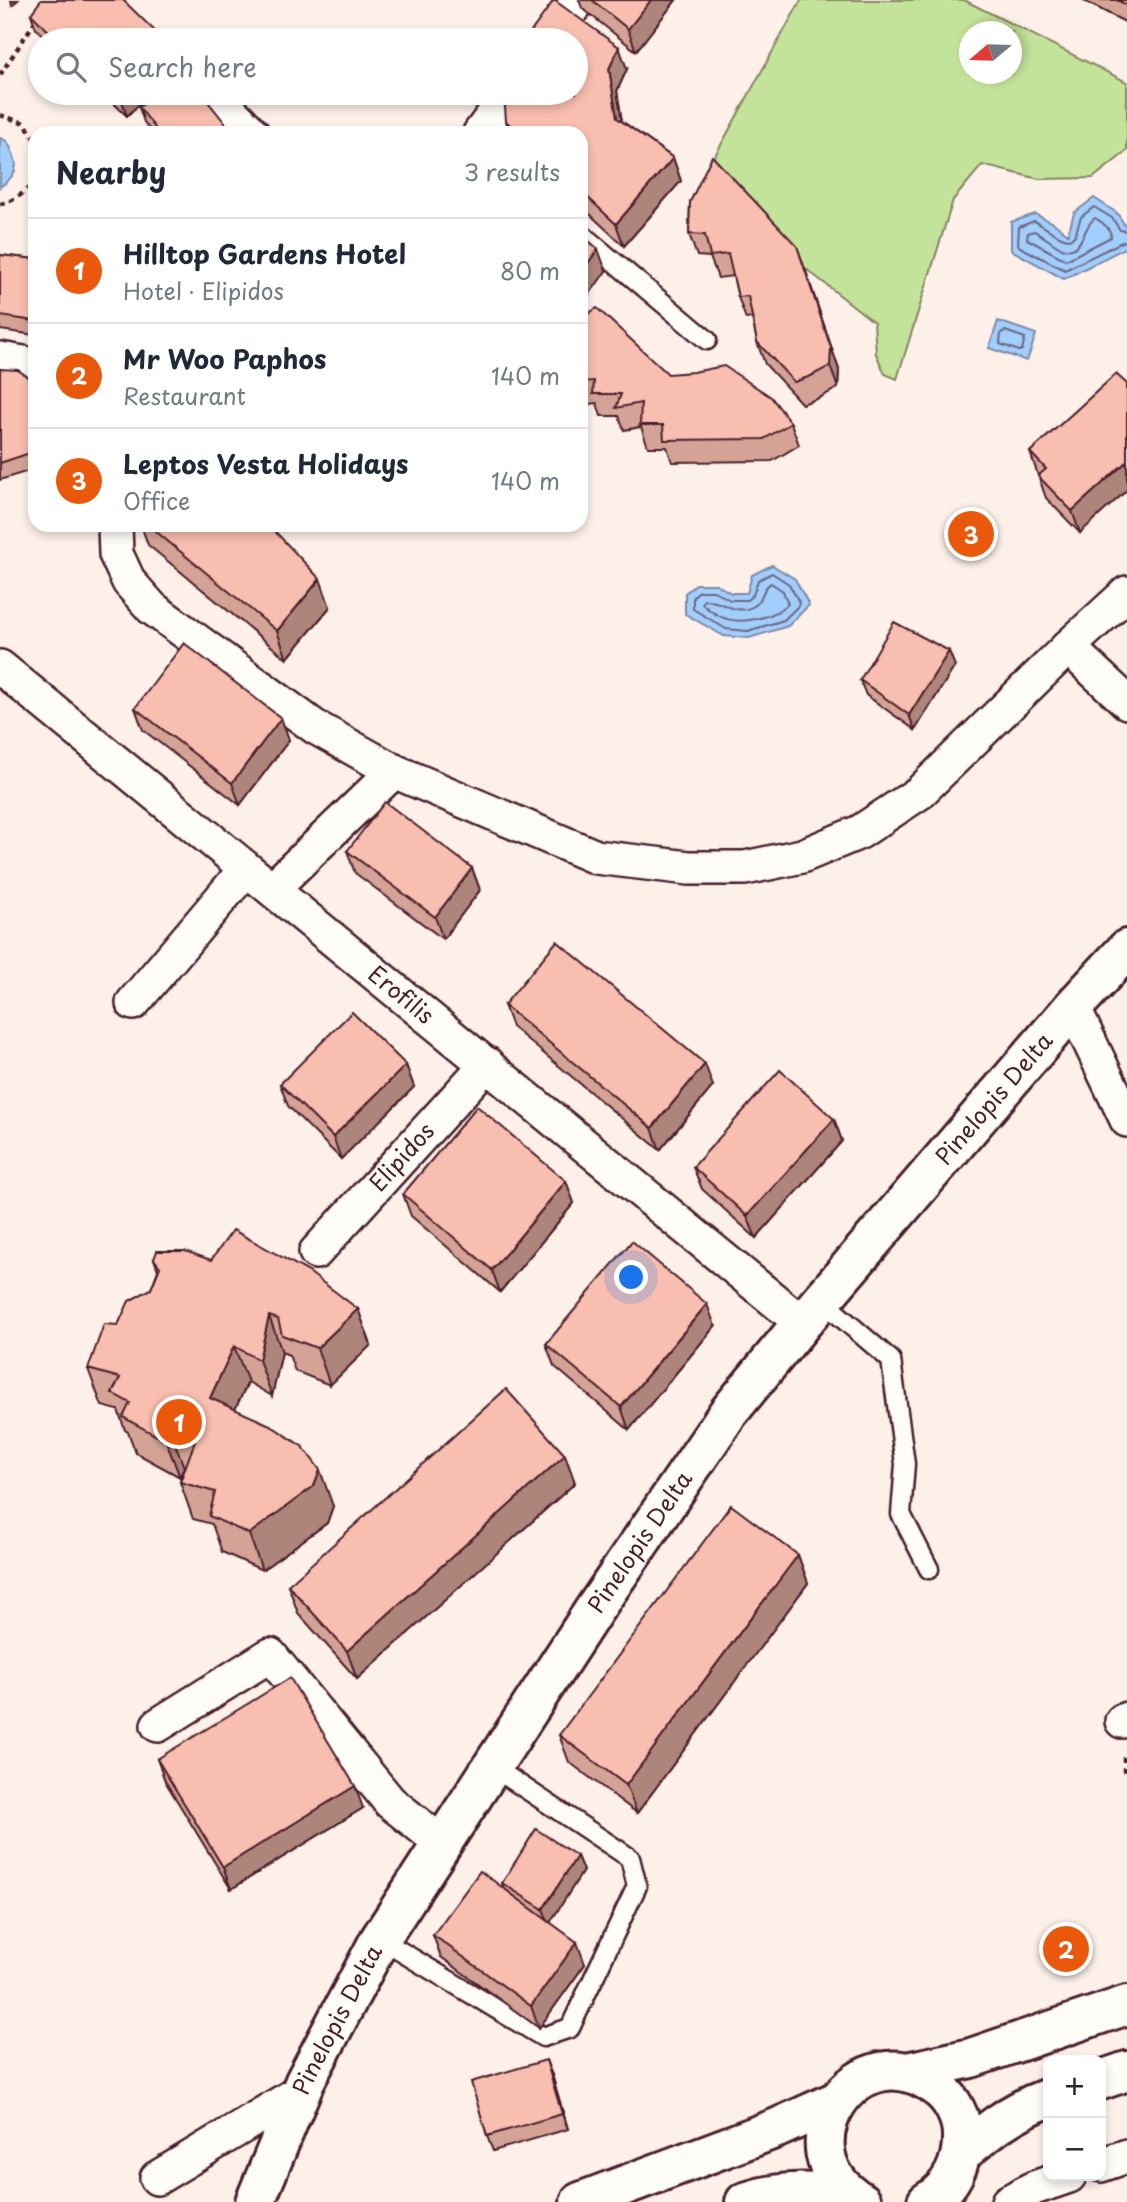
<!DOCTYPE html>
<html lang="en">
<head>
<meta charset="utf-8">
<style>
	:root { --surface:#fff; --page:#f6f6f7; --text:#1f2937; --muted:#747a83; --line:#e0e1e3; --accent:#ea580c }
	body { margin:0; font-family:"Playpen Sans",sans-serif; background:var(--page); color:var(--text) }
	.controls { position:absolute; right:21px; bottom:21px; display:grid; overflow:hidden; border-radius:14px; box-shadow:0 4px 10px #0003 }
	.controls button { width:63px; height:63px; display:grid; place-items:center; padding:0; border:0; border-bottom:2px solid var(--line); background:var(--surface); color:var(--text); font:35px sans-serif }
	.compass { position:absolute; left:959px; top:21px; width:63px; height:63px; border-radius:50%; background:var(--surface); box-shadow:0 4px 10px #0003; rotate:251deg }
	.you { position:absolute; left:632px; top:1278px; width:24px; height:24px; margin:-18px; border:5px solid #fff; border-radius:50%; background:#1a73e8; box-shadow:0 0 0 10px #1a73e833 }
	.badge { display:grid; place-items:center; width:46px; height:46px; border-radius:50%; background:var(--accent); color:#fff; font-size:23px; font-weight:700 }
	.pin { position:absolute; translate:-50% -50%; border:4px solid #fff; box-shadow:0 2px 7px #0006 }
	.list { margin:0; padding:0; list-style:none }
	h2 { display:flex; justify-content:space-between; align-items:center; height:91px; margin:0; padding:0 28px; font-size:30px }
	h2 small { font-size:23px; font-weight:400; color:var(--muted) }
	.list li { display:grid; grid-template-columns:46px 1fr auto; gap:21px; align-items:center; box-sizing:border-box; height:105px; padding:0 28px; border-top:2px solid var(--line) }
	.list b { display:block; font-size:26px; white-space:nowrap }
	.list p { margin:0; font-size:23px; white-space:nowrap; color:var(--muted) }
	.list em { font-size:23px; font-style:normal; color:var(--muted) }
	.icon { flex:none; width:38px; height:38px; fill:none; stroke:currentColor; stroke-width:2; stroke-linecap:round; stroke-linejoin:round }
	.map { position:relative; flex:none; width:1127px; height:2202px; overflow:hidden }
	.search { position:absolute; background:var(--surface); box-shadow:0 4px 10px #0003; left:28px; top:28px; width:560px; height:77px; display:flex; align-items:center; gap:18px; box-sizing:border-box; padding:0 24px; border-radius:38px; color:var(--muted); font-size:26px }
	.panel { position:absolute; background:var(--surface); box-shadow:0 4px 10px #0003; left:28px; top:126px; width:560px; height:406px; border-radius:21px }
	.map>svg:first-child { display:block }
	.green { fill:#c3e29a; stroke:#868062; stroke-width:2; fill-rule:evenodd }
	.water { fill:#a1cefc; stroke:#7e88a8; stroke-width:2 }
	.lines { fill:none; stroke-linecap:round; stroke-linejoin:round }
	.shore { stroke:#6d657f; stroke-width:2 }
	.lane-casing { stroke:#4a1f2b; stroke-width:23 }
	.street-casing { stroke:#4a1f2b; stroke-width:38 }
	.secondary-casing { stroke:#4a1f2b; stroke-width:44 }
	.path { stroke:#4a1f2b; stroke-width:4.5; stroke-dasharray:5 5; stroke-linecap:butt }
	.lane { stroke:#fdfcf7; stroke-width:18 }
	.street { stroke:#fdfcf7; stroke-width:33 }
	.secondary { stroke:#fdfcf7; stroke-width:38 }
	.wall { fill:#d5a396; stroke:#4a1f2b; stroke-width:2 }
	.shaded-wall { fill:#ae857a; stroke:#4a1f2b; stroke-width:2 }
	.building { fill:#f8beaf; stroke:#4a1f2b; stroke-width:2 }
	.labels { text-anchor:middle; stroke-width:5; stroke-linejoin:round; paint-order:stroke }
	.street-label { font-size:23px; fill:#4a1f2b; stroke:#fdfcf7 }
</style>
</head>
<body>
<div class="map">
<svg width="1127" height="2202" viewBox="0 0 1127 2202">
	<rect width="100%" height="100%" fill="#fcf0e9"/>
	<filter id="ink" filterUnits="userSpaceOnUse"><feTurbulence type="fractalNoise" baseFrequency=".0143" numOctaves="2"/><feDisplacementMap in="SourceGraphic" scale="14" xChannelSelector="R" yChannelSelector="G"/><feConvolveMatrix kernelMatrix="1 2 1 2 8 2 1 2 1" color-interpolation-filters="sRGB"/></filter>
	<g filter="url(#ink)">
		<path class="green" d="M801,0H964L1127,82V151L1093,178L1039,179L982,165L953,200L897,379L885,374L876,354L874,322L805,268L712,161ZM970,32H1012V74H970Z"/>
		<g class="water">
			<path d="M0,138L7,141C18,161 22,172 0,187Z"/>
			<path d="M1094,198L1117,213L1127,229V247L1064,279L1011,250V222L1035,214L1052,222L1068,234L1074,213Z"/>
			<path d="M998,321L1036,334L1027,361L989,348Z"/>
			<path d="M772,565L795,579L809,605L788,626L749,638L724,636L685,614V593L696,584H716L731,593H747L752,575Z"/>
		</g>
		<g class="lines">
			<g class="shore">
				<path d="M1095,218C1102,222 1111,228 1111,237L1066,260L1027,239L1028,233L1034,231C1043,235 1050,242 1059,247C1083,259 1082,226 1095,218Z"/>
				<path d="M1127,231L1120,230L1112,218L1094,207L1081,217L1075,235L1071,239C1060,240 1045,226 1034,221L1019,227L1018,244L1020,247L1065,270L1122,242L1127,241"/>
				<path d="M1005,331L1025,338L1022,350L1019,351L1000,344L1001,333Z"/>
				<path d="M772,573L789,584L799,602L798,606L784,620L748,631L726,629L693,609V597L699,591H714L730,600H747L753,595L758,580Z"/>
				<path d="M771,583L783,591L788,604C780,611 774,614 764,617C738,624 722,622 702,604L704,600C720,599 736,617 754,606C764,600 761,588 771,583Z"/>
			</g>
			<defs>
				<g id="lane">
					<path d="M581,234L707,340"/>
					<path d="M821,1300L891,1360L905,1464L901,1514L929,1569"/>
					<path d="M380,1939L543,2037L570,2028L637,1886L630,1858L493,1767"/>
				</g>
				<g id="street">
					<path d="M549,40L579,0"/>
					<path d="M213,93L252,133"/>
					<path d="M480,133L510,93"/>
					<path d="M0,359L35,365"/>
					<path d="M115,525L116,554L129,582L152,608L315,727L394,771L596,857L689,868H745L802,856L860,832L919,793L1068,647L1127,593"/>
					<path d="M1068,647L1127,702"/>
					<path id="s1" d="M0,667L802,1323"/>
					<path d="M272,889L394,771"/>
					<path d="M133,1003L246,869"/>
					<path d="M1073,1007L1127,1120"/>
					<path id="s2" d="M316,1252L487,1064"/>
					<path d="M1122,1721L1127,1719"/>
					<path d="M158,1725L270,1655L390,1802L443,1844"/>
					<path d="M1101,2165L1127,2156"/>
					<path d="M157,2178L301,2091"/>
					<path d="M1008,2202L1034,2188L1069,2176"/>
				</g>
				<g id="secondary">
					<path d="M907,2072L971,2058L1127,2005"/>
					<path d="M1101,2080L1127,2071"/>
					<path d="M962,2153C990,2129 1012,2111 1048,2098"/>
					<path id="s3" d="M255,2202L305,2081L380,1939L594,1610L728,1413L802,1323L1073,1007L1127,949"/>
					<path d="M580,2202L777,2128L837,2101"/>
					<path d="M745,2202C783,2189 812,2192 851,2196"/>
					<path d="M862,2202C774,2152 859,2023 939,2089C952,2099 962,2119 962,2135C963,2163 951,2188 927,2202"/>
				</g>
			</defs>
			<use href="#lane" class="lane-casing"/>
			<use href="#street" class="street-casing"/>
			<use href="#secondary" class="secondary-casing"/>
			<g class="path">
				<path d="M0,75L36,20"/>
				<path d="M0,115L25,123L35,140"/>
				<path d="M0,204C13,202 25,192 35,183"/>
				<path d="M1124,1757V1770L1127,1776"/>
			</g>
			<use href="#lane" class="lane"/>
			<use href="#street" class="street"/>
			<use href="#secondary" class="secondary"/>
		</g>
		<g class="wall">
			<path d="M579,0H676L636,51L582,8Z"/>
			<path d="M1082,0H1127V23Z"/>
			<path d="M31,14L164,40H48L36,29Z"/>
			<path d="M627,69L617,91L622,121L673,158L681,181L624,246L581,206V133H510L506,121Z"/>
			<path d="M103,93H151L127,116Z"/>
			<path d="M139,107L233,133H152L144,122Z"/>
			<path d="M690,202L805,268L839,370L838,388L819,398L802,404L765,364L757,342L752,318L746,319L738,297L733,276L718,278L710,257L697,256L689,234Z"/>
			<path d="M0,255L35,259V335L0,330Z"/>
			<path d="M581,333L668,374L791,423L799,445L772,461L672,462L667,447H648L641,427L624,430L619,416H601L597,403L581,405Z"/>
			<path d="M0,369L35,382V469L0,480Z"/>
			<path d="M1116,374L1080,533L1046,498L1030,452Z"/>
			<path d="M141,525H269L330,607L287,659L148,545Z"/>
			<path d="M955,666L915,730L866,695L860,680Z"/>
			<path d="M135,708L281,718L289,740L240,805L143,730Z"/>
			<path d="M347,851L472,868L480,890L443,939L355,873Z"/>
			<path d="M504,1005L713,1086L660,1150L512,1027Z"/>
			<path d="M406,1065L414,1087L341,1159L288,1106L280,1084Z"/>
			<path d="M834,1119L842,1141L756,1238L702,1189L693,1167Z"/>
			<path d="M566,1181L574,1203L500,1292L411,1216L403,1194Z"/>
			<path d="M154,1259L358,1309L371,1345L330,1385L295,1371L289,1355L282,1352L272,1396L248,1382L235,1409L333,1506L327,1523L262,1570L222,1552L212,1524L193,1519L180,1482L185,1468L184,1467L180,1477L136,1453L128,1432L125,1430L118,1410L102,1406L88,1369L118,1325L151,1289L158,1270Z"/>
			<path d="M715,1326L629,1430L554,1366L546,1344Z"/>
			<path d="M565,1455L575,1483L357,1679L298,1613L288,1585Z"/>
			<path d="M798,1555L808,1583L637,1813L569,1762L559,1735Z"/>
			<path d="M157,1759L363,1808L231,1889L165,1781Z"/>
			<path d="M577,1856L583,1871L550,1922L585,1964L539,2028L441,1957L433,1935L504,1889L502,1883Z"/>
			<path d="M552,2075L568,2129L493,2151L487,2136Z"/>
		</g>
		<g class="shaded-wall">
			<path d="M11,0H18L12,5Z"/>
			<path d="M651,0H676L636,51L628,29Z"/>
			<path d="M619,47L627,69L617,91L625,140L617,118L609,69Z"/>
			<path d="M130,93H151L127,116L122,101Z"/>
			<path d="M673,158L681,181L624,246L616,224Z"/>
			<path d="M797,246L839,370L838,388L830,366Z"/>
			<path d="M598,249L606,271L581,306V273Z"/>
			<path d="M1127,461V490L1080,533L1072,511Z"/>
			<path d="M320,579L330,607L287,659L277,631Z"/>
			<path d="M949,651L955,666L915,730L909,715Z"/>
			<path d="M281,718L289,740L240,805L232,783Z"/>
			<path d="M472,868L480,890L443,939L435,917Z"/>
			<path d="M705,1064L713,1086L660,1150L652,1128Z"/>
			<path d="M406,1065L414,1087L341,1159L333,1137Z"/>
			<path d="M834,1119L842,1141L756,1238L747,1216Z"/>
			<path d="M566,1181L574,1203L500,1292L492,1270Z"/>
			<path d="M707,1304L715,1326L629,1430L621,1407Z"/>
			<path d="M358,1309L371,1345L330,1385L317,1348Z"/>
			<path d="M269,1316L282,1352L272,1396L259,1360Z"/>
			<path d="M234,1346L248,1382L223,1435L210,1398Z"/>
			<path d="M170,1431L184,1467L180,1477L166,1441Z"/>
			<path d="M565,1455L575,1483L357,1679L347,1651Z"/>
			<path d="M320,1470L333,1506L327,1523L262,1570L249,1534Z"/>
			<path d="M798,1555L808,1583L637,1813L626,1785Z"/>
			<path d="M355,1786L363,1808L231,1889L223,1867Z"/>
			<path d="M577,1856L583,1871L549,1924L543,1909Z"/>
			<path d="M577,1942L585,1964L539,2028L531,2006Z"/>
			<path d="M546,2060L552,2075L568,2129L562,2114Z"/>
		</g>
		<g class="building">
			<path d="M41,0H123L164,40H58L31,14Z"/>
			<path d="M554,0L619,47L609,69L617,118L673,158L616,224L581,191V133H518L506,121L504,93H576V40H525Z"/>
			<path d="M592,0H651L628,29Z"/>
			<path d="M1117,0H1127V5Z"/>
			<path d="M113,93H130L122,101Z"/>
			<path d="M161,93H201L233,133H159L139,107Z"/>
			<path d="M712,156L797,246L831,348L830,366L811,376L794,382L757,342L748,296L738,297L728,254L710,256L705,235L689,234L690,202Z"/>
			<path d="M581,234L598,249L581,273Z"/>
			<path d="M0,255L35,259V321L0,316Z"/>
			<path d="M597,308L668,374L693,372L724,366L771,397L791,423L764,439L664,440L663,425H640L641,403L616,408L621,394H593L594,381L581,382V333L583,317Z"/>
			<path d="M0,369L18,370L35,382V449L33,452L0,463Z"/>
			<path d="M1116,374L1127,384V461L1072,511L1038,476L1046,469L1030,452Z"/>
			<path d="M148,525H269L320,579L277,631Z"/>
			<path d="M894,622L949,651L909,715L860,680Z"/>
			<path d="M184,643L281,718L232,783L135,708Z"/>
			<path d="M385,802L472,868L435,917L347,851Z"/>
			<path d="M557,941L705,1064L652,1128L504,1005Z"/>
			<path d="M352,1012L406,1065L333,1137L280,1084Z"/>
			<path d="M780,1070L834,1119L747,1216L693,1167Z"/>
			<path d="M477,1106L566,1181L492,1270L403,1194Z"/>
			<path d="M233,1230L309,1272L358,1309L317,1348L282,1335L278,1319L269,1316L259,1360L234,1346L210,1398L270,1425L303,1447L320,1470L314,1486L249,1534L209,1516L215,1492L180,1482L195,1441L170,1431L166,1441L123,1417L130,1403L112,1393L120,1378L88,1369L104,1324L118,1325L129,1301L151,1289L160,1267L154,1259L157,1251H185L211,1260Z"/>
			<path d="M632,1241L707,1304L621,1407L546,1344Z"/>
			<path d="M506,1389L565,1455L347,1651L288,1585Z"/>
			<path d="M731,1505L798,1555L626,1785L559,1735Z"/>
			<path d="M290,1678L355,1786L223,1867L157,1759Z"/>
			<path d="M536,1829L577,1856L543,1909L502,1883Z"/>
			<path d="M480,1871L577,1942L531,2006L433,1935Z"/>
			<path d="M546,2060L562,2114L487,2136L471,2082Z"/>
		</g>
	</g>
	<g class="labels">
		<g class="street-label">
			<text dy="8" stroke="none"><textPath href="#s1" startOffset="518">Erofilis</textPath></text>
			<text dy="8" stroke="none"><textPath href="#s3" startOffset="1334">Pinelopis Delta</textPath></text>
			<text dy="8" stroke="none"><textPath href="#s2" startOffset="128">Elipidos</textPath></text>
			<text dy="8" stroke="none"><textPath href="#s3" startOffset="766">Pinelopis Delta</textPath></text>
			<text dy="8" stroke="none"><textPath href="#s3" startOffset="200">Pinelopis Delta</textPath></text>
		</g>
	</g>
</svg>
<div class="controls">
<button>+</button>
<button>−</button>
</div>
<svg class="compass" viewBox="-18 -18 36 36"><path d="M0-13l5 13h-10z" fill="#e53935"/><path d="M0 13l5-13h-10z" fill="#747a83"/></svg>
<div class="you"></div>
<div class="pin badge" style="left:179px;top:1422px">1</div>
<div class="pin badge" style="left:1066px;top:1949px">2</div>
<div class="pin badge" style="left:971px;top:534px">3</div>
<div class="search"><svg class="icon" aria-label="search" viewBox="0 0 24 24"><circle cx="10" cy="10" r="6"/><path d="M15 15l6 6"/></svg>Search here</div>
<section class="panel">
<h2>Nearby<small>3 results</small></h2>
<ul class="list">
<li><span class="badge">1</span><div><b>Hilltop Gardens Hotel</b><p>Hotel · Elipidos</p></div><em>80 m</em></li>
<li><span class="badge">2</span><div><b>Mr Woo Paphos</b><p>Restaurant</p></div><em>140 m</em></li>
<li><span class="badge">3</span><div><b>Leptos Vesta Holidays</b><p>Office</p></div><em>140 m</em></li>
</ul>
</section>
</div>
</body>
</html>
